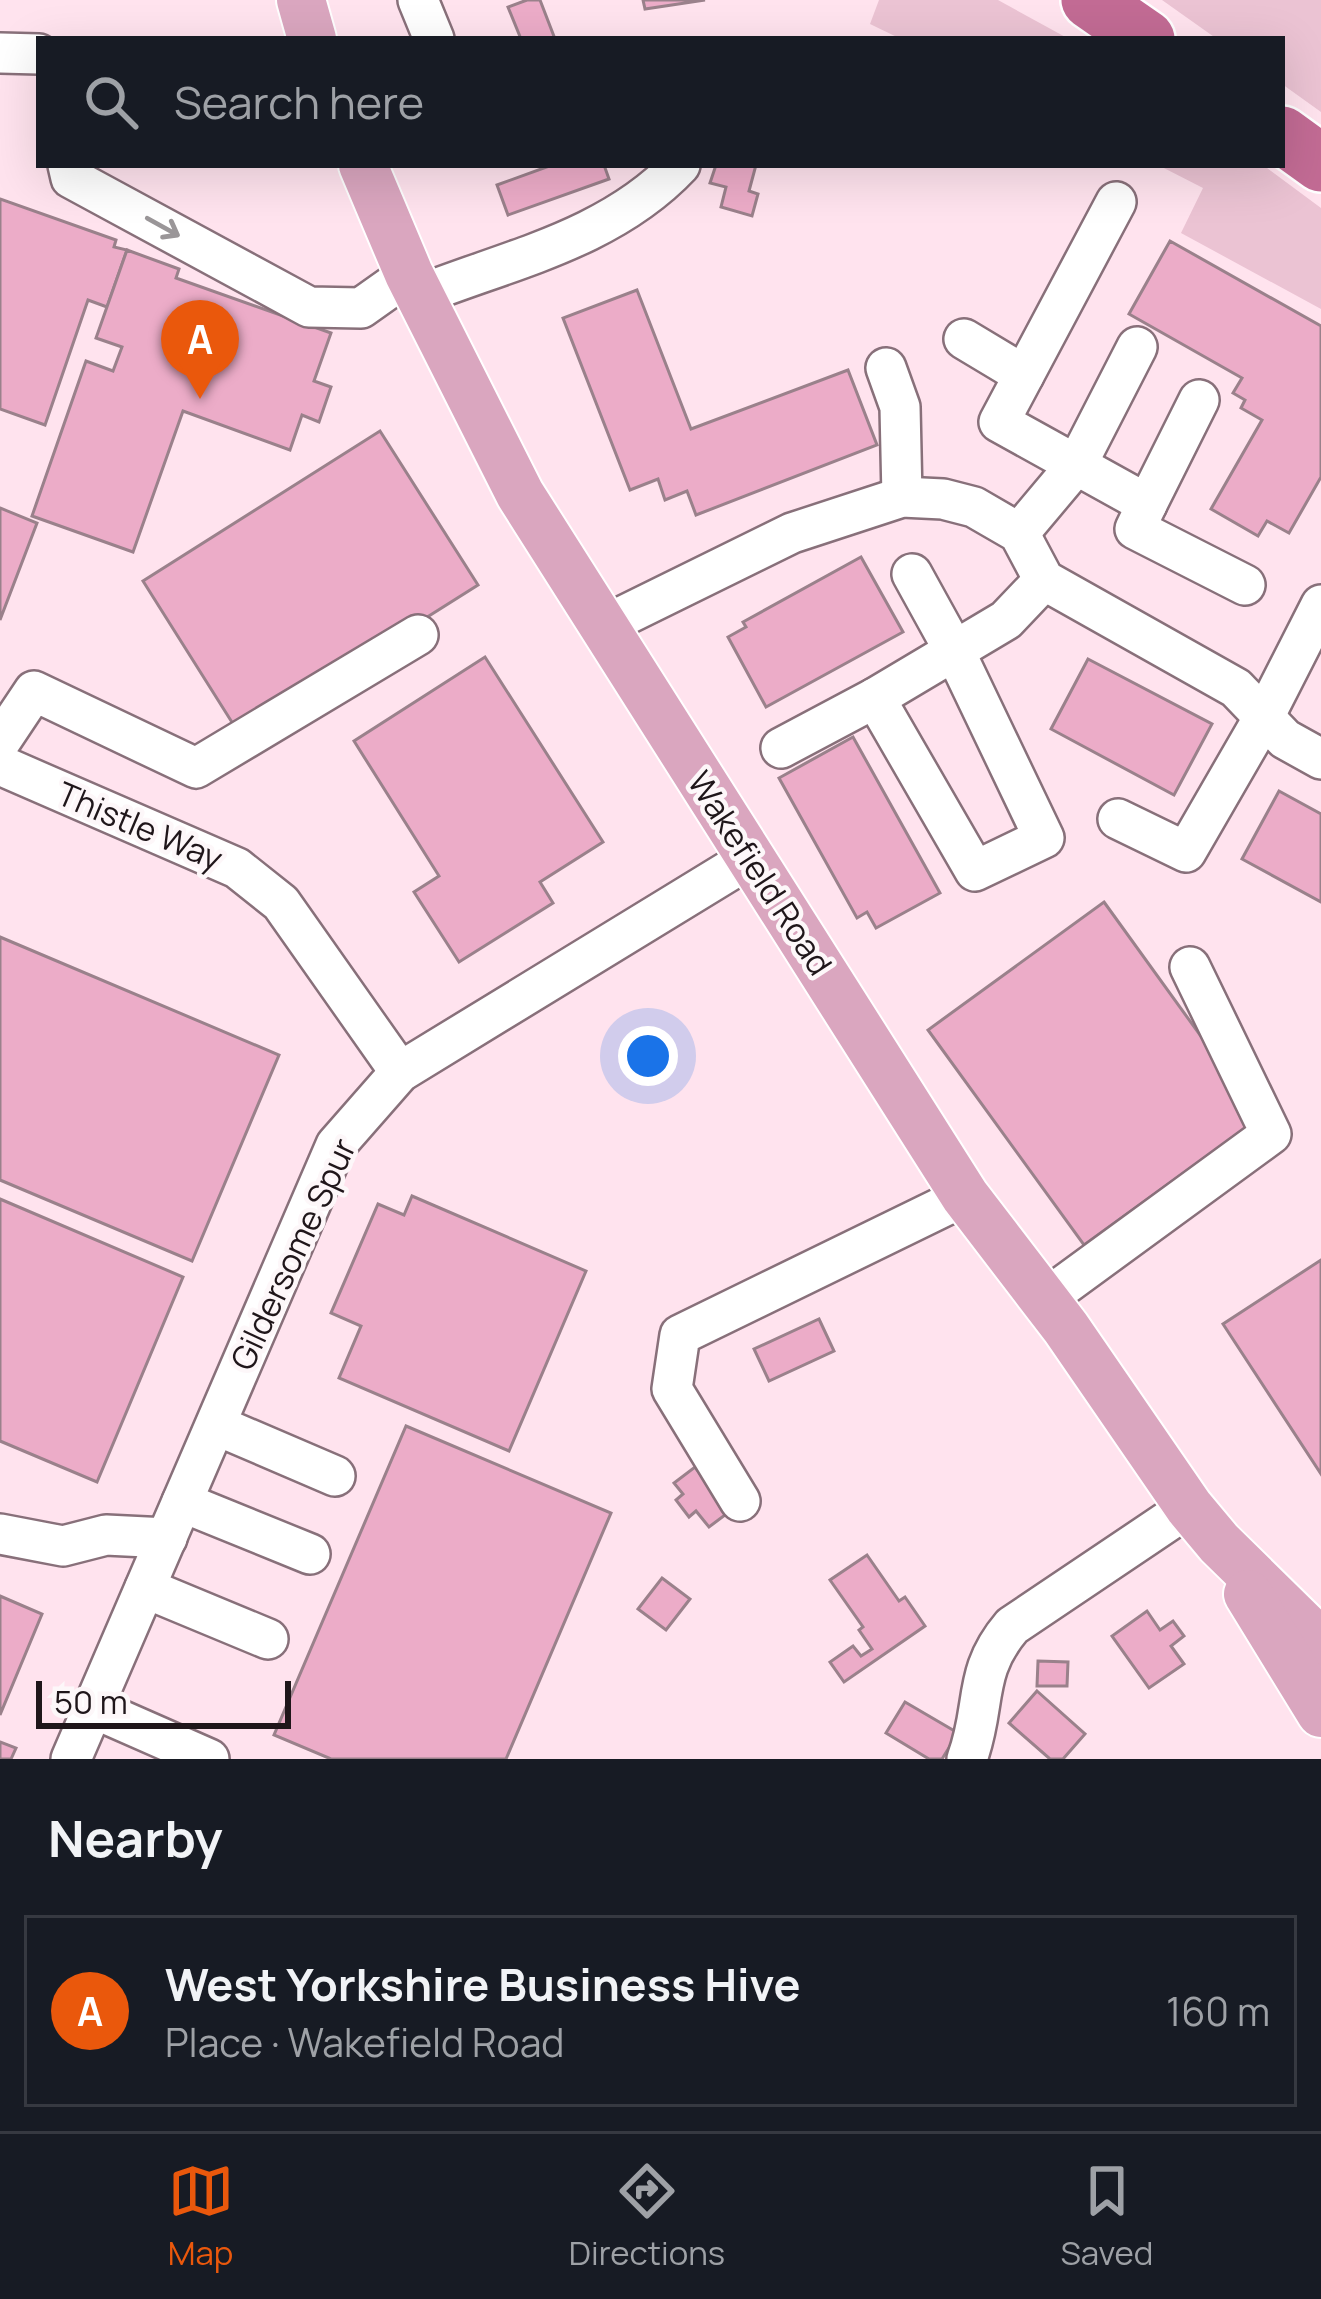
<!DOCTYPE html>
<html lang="en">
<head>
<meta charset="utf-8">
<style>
	:root { --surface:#171b24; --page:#20242c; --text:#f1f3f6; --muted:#9ea1a6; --line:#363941; --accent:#ea580c }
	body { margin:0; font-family:Manrope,sans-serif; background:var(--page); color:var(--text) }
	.scale { position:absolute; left:36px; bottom:30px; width:255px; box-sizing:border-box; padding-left:12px; border:6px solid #1f161a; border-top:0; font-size:33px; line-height:42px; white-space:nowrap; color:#1f161a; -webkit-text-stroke:9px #fdf7f9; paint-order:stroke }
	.you { position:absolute; left:648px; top:1056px; width:42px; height:42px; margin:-30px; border:9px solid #fff; border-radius:50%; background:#1a73e8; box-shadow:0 0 0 18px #1a73e833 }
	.badge { display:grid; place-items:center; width:78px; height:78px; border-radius:50%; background:var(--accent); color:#fff; font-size:39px; font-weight:700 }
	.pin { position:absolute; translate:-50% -99px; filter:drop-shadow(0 3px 6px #0008) }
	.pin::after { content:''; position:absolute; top:63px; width:42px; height:36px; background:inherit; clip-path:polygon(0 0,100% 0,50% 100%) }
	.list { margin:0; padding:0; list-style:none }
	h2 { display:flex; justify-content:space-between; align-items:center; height:156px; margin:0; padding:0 48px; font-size:51px }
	h2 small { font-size:39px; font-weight:400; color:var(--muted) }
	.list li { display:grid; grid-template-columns:78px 1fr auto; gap:36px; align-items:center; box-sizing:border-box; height:192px; margin:0 24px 24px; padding:0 24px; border:3px solid var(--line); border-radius:0px }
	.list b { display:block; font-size:45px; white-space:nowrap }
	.list p { margin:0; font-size:39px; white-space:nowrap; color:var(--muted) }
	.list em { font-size:39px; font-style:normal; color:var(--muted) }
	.icon { flex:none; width:66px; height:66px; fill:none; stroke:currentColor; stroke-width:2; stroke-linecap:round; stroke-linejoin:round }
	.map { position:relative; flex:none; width:1321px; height:1759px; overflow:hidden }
	.search { position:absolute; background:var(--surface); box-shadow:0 12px 48px #0002; left:36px; right:36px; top:36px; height:132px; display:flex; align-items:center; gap:30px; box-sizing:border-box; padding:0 42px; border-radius:0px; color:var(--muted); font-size:45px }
	.sheet { height:372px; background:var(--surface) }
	nav { display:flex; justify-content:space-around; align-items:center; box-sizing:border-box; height:168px; border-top:3px solid var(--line); background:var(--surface); font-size:33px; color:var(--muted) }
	nav a { display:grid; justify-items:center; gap:6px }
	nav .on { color:var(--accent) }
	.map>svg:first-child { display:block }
	.green { fill:#ebc3d3 }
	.building { fill:#ecacc8; stroke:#9a818b; stroke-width:3 }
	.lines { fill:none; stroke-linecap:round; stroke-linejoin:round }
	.minor-casing { stroke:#88707a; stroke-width:44 }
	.major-casing { stroke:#fff; stroke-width:52 }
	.highway-casing { stroke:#fff; stroke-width:62 }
	.minor { stroke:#fff; stroke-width:39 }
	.major { stroke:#daa6bf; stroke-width:48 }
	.highway { stroke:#c26b94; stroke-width:57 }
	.oneway { stroke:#9a9698 }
	.labels { text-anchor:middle; stroke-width:9; stroke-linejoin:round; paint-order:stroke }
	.street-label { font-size:33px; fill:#1f161a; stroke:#fdf7f9 }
</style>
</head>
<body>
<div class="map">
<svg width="1321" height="1759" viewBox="0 0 1321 1759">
	<rect width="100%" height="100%" fill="#ffe3ee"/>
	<g class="green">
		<path d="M879,0H998L1069,39H901L870,24Z"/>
		<path d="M1162,0H1321V112L1282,84V39H1217Z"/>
		<path d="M1158,165H1263L1321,208V309L1181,233L1203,188Z"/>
	</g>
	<g class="building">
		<path d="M527,0H540L555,39H521L508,7Z"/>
		<path d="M643,0H705L645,9Z"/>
		<path d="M552,165H604L609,179L508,215L497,185Z"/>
		<path d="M716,165H756L749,191L758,194L752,216L721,207L726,187L710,183Z"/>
		<path d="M0,199L116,240L114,247L127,250L107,307L88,300L45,425L0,409Z"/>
		<path d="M1170,241L1321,326V477L1289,533L1267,521L1258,536L1211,509L1262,420L1241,408L1245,400L1233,393L1242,378L1129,314Z"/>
		<path d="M127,250L179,269L176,278L331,333L314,381L331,387L319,422L302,415L290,450L183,411L133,552L32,516L86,361L113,371L122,347L96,338Z"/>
		<path d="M637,290L691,429L848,370L877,445L696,515L687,491L665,500L658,479L630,490L563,318Z"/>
		<path d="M380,431L478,585L240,735L143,581Z"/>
		<path d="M0,508L37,523L0,620Z"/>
		<path d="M861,557L903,632L766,707L728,637L746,627L743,622Z"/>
		<path d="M485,657L603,842L540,882L553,903L459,962L414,892L439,876L354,741Z"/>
		<path d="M1088,659L1212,724L1174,795L1051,729Z"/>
		<path d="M853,737L940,893L876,928L867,912L857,918L779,778Z"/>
		<path d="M1279,791L1321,814V902L1242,859Z"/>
		<path d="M1104,902L1260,1118L1084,1245L928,1030Z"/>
		<path d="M0,937L279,1055L192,1261L0,1180Z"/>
		<path d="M412,1196L586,1271L509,1451L339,1378L361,1326L331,1313L378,1204L404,1215Z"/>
		<path d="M0,1199L183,1277L97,1482L0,1441Z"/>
		<path d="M1321,1260V1474L1223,1324Z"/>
		<path d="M819,1319L834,1351L769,1381L754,1349Z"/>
		<path d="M406,1426L611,1513L506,1759H331L274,1735Z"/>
		<path d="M695,1467L729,1512L709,1527L696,1511L689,1517L676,1500L683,1494L674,1483Z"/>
		<path d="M867,1555L899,1601L905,1597L925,1626L844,1682L830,1662L853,1646L861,1656L872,1649L859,1630L863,1627L830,1580Z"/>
		<path d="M662,1578L690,1599L666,1630L638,1609Z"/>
		<path d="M0,1596L42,1614L0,1715Z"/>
		<path d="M1147,1611L1160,1630L1173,1621L1184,1636L1171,1646L1184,1664L1149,1688L1112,1636Z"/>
		<path d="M1038,1661L1068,1662L1067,1686H1037Z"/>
		<path d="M1037,1691L1085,1734L1063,1759H1050L1009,1723Z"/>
		<path d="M905,1702L958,1733L942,1759H929L886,1733Z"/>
		<path d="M0,1742L16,1748L11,1759H0Z"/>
	</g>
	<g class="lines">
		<defs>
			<g id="minor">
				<path d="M418,0L434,39"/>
				<path d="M0,53L39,54"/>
				<path d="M68,165L71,178L309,307L361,308L409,274"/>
				<path d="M1116,202L999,422L1147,504L1199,400"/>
				<path d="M420,295C511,259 610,239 680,165"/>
				<path d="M964,339L1024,375"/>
				<path d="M886,368L900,407L902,497"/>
				<path d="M1147,504L1135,529L1245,585"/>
				<path d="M1019,533L1077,464L1137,347"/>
				<path d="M603,626L792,533L902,497L943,499L974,507L1019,533L1044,580L1236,688L1285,739L1321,759"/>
				<path d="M875,698L975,871L1044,838L955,652L912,574"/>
				<path d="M0,742L34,691L196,768L418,635"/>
				<path d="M781,748L875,698L1006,620L1044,580"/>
				<path d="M0,765L237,868L281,903L400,1072"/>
				<path d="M1118,819L1186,852L1264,717L1321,605"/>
				<path d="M1044,1300L1271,1134L1190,967"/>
				<path d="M216,1425L335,1476"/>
				<path d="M740,1501L672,1389L680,1335L965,1196"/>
				<path d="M182,1502L310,1554"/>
				<path d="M0,1534L63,1546L106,1535L167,1538"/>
				<path d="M145,1588L268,1639"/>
				<path d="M93,1708L209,1759"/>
				<path d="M71,1759L336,1145L400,1072L750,858"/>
				<path d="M967,1759C987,1705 972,1673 1012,1626L1189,1507"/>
			</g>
			<g id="major">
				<path d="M301,0L312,39"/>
				<path d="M363,165L409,274L520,494L965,1196L1066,1328L1189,1507L1219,1543L1321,1643"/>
				<path d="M1248,1594L1321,1713"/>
			</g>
			<g id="highway">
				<path d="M1090,0L1146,39"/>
				<path d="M1282,135L1321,163"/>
			</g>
		</defs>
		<use href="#minor" class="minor-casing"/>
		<use href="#major" class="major-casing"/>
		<use href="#highway" class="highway-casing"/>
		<use href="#minor" class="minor"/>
		<use href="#major" class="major"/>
		<use href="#highway" class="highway"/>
	</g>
	<defs><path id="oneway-shaft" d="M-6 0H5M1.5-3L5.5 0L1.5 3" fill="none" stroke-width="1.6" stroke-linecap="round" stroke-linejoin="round" transform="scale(3)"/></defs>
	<use class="oneway" href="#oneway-shaft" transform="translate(163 227) rotate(29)"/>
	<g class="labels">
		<g class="street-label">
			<text transform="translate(140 826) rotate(23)" y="12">Thistle Way</text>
			<text transform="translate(760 873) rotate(57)" y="12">Wakefield Road</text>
			<text transform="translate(293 1254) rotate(-65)" y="12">Gildersome Spur</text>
		</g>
	</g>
</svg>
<div class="scale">50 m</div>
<div class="you"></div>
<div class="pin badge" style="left:200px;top:399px">A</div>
<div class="search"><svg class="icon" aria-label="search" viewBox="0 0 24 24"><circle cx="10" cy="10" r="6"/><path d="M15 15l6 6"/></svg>Search here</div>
</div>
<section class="sheet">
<h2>Nearby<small></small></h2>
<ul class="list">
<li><span class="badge">A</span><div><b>West Yorkshire Business Hive</b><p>Place · Wakefield Road</p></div><em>160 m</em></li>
</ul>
</section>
<nav>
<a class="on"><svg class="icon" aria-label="map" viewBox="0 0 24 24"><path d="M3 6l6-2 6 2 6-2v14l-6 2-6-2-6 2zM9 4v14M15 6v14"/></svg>Map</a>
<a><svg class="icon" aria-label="directions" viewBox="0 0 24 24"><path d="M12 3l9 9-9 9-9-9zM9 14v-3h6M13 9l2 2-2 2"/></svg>Directions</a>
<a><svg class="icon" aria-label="saved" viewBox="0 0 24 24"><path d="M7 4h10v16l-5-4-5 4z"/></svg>Saved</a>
</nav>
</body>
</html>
